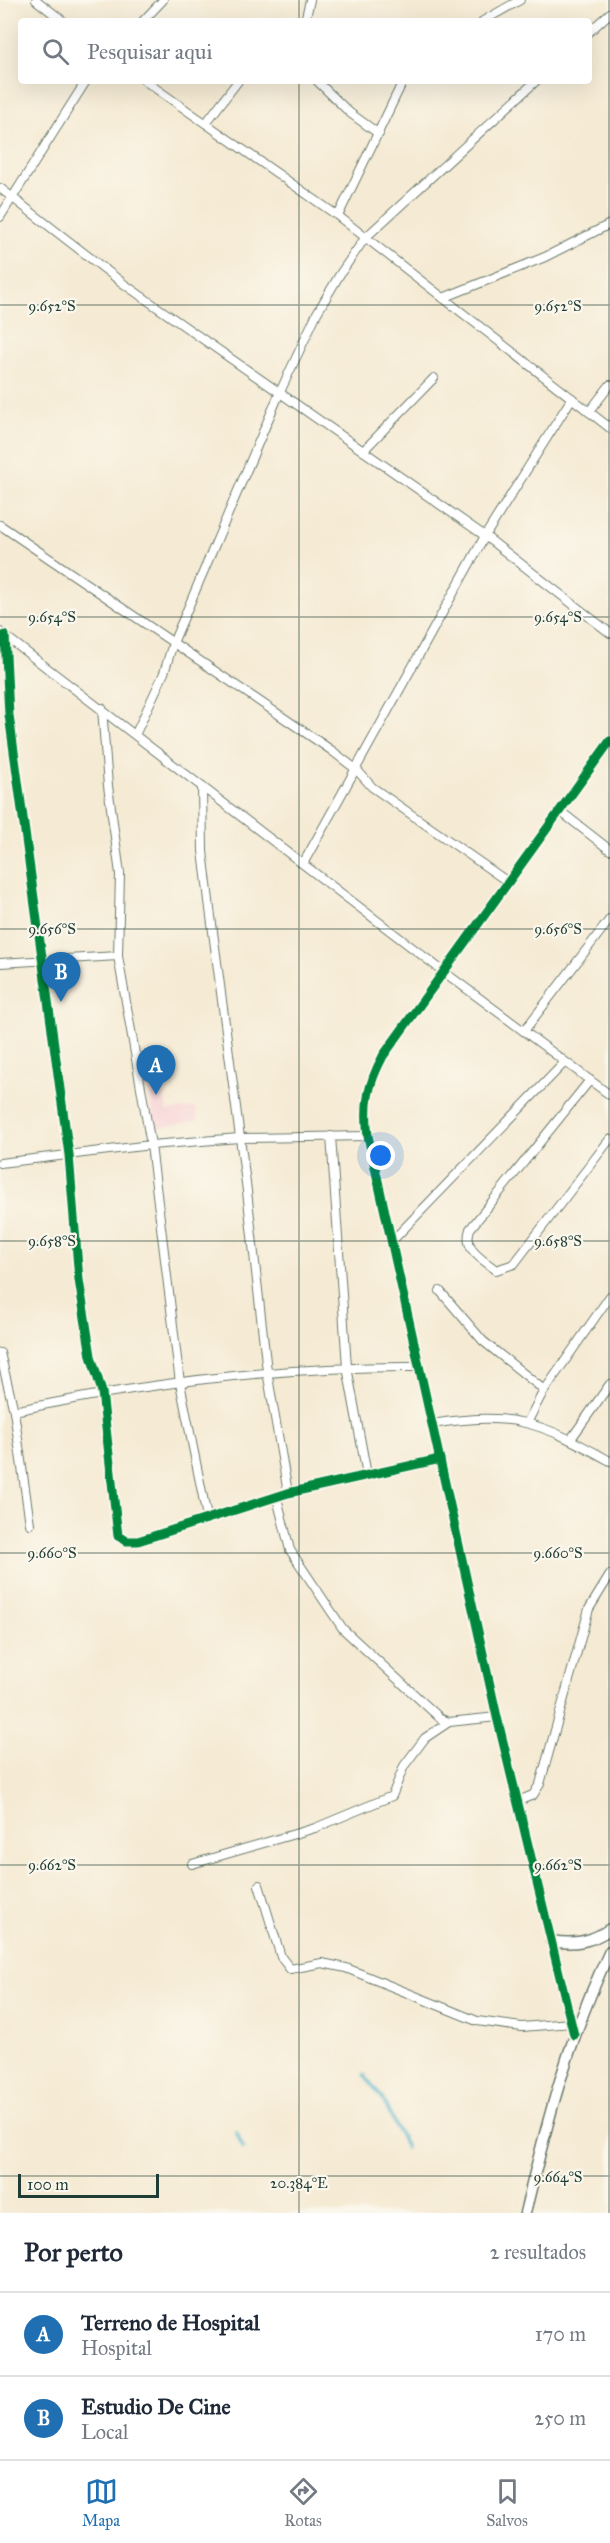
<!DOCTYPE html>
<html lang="pt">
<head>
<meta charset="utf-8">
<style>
	:root { --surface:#fff; --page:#f2f2f3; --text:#1f2937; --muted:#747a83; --line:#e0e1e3; --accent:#1f6fb2 }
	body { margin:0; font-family:"IM FELL Great Primer",serif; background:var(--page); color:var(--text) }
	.scale { position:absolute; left:18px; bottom:15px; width:141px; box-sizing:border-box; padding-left:6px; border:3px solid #1f3d34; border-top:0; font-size:16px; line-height:21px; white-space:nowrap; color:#1f3d34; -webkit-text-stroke:4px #fbf7ec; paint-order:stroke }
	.you { position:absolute; left:381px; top:1156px; width:21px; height:21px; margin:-15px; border:4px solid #fff; border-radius:50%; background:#1a73e8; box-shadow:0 0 0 9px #1a73e833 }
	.badge { display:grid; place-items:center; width:39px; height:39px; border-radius:50%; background:var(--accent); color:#fff; font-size:20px; font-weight:700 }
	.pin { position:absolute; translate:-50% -50px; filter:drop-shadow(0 2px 3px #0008) }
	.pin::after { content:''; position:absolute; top:32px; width:21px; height:18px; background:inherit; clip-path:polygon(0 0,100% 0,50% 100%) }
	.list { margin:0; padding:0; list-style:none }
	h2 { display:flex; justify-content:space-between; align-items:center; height:78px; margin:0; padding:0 24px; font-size:26px }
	h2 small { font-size:20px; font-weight:400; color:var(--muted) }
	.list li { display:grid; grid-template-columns:39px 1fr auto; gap:18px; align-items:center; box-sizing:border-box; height:84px; padding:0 24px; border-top:2px solid var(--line) }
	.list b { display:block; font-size:22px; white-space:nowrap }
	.list p { margin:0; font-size:20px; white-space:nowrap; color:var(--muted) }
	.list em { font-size:20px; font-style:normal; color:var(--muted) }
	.icon { flex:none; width:33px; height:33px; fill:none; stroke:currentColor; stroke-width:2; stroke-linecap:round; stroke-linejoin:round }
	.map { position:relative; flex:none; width:610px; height:2213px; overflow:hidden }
	.search { position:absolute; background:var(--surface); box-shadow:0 6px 24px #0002; left:18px; right:18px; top:18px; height:66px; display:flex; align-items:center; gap:15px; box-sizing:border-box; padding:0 21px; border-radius:6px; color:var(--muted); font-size:22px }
	.sheet { height:246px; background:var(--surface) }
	nav { display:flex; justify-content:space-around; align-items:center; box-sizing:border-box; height:84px; border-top:2px solid var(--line); background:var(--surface); font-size:16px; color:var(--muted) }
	nav a { display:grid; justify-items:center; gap:3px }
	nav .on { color:var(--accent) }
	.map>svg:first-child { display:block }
	.built { fill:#f7cfd3 }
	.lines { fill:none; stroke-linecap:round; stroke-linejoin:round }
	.stream { stroke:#4cb4cb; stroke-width:3 }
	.minor-casing { stroke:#6a7a6c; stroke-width:10 }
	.secondary-casing { stroke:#6a7a6c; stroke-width:13 }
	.minor { stroke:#fff; stroke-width:8 }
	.secondary { stroke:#fff; stroke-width:10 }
	.cycleway-casing { stroke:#fbf7ec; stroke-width:13 }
	.cycleway { stroke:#00873e; stroke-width:9 }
	.ticks { fill:none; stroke:#1f3d34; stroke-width:1.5; stroke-opacity:0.45 }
	.ticks-label { font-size:15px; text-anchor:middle; fill:#1f3d34; stroke:#fbf7ec; stroke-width:4.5; stroke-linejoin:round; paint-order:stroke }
</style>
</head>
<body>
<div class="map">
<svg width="610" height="2213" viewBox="0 0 610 2213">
	<rect width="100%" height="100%" fill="#fbf7ec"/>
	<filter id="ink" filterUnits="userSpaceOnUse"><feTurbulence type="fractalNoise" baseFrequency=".0167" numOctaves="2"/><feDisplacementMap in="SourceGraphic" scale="12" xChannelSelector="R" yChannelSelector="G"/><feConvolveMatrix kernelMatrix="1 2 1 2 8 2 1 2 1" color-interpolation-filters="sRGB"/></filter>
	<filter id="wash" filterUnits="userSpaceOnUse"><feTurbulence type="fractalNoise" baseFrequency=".008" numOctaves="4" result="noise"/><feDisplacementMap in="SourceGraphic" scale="24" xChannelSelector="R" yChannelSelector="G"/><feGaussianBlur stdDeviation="1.35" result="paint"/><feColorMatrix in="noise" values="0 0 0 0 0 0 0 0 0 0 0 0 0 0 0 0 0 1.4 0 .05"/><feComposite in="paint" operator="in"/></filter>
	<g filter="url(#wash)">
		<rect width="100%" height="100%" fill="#f5ead3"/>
		<path class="built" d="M160,1081L167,1111L196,1108L198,1120L155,1129L147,1082Z"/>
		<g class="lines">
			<g class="stream">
				<path d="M364,2075L381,2096L406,2148"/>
				<path d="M236,2131L243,2148"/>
			</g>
		</g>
	</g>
	<g filter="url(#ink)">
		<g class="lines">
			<defs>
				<g id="minor">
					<path d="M36,0L63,21"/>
					<path d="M143,21L163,0"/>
					<path d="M305,21L310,0"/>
					<path d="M483,21L520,0"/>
					<path d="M589,32L610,13"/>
					<path d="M145,81L338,216L610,428"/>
					<path d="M317,81L350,113L379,134"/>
					<path d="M206,123L238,81"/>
					<path d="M0,188L124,284L485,536L610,633"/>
					<path d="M338,216L403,81"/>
					<path d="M0,217L86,81"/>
					<path d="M443,298L545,257L610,224"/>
					<path d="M589,412L610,385"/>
					<path d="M363,451L434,378"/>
					<path d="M0,525L331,750L357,770L372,787L508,882"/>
					<path d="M0,632L444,972L610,1095"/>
					<path d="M5,635L9,715L69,1155L79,1280L91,1356L102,1392L118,1536L127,1541H138L288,1493L440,1459"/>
					<path d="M102,708L108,786L120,874L118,956L151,1145L180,1383L207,1517"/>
					<path d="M136,733L164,673L173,643L280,392L317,313L340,274L365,238L536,81"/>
					<path d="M202,787L203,851L210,909L247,1191L267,1371L288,1493"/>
					<path d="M560,811L610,850"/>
					<path d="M304,862L485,536L572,398"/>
					<path d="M0,963L118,956"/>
					<path d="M524,1031L610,919"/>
					<path d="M590,1080L470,1229C463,1250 481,1258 496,1270L514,1264L610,1139"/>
					<path d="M331,1136L347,1367L367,1475"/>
					<path d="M0,1163L151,1145L239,1138L368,1136"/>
					<path d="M392,1241L565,1062"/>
					<path d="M440,1291L483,1341L544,1390"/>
					<path d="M0,1353L14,1411L30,1524"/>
					<path d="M14,1411C148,1382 283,1366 420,1367"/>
					<path d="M527,1423L542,1394L610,1296"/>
					<path d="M432,1424C514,1411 540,1422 610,1461"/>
					<path d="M571,1439L610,1384"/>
					<path d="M277,1498L290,1550L343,1629L441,1719L449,1722L497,1717"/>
					<path d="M518,1801L533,1795L540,1784L589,1609L610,1575"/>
					<path d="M192,1864L315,1828L392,1796L404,1766L425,1738L449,1722"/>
					<path d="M259,1885L281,1957L290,1969L322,1963L346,1968L477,2021L522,2027L571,2023"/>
					<path d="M574,2035L497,1717L368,1136C364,1104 368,1084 383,1056L610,741"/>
				</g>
				<g id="secondary">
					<path d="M551,1941C574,1945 591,1942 610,1929"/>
					<path d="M525,2213C547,2122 569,2036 610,1951"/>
				</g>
			</defs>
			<use href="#minor" class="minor-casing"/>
			<use href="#secondary" class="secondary-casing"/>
			<use href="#minor" class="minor"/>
			<use href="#secondary" class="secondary"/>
			<defs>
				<g id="cycleway">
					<path d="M5,635L9,715L69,1155L79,1280L91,1356L102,1392L118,1536L127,1541H138L288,1493L440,1459"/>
					<path d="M574,2035L497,1717L368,1136C364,1104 368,1084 383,1056L610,741"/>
				</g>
			</defs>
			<use href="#cycleway" class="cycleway-casing"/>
			<use href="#cycleway" class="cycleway"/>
		</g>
	</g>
	<path class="ticks" d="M299,0V21M609,0V2213M299,81V2213M0,305H610M0,617H610M0,929H610M0,1241H610M0,1553H610M0,1865H610M0,2176H610"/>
	<g class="ticks-label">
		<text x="52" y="311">9.652°S</text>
		<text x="558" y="311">9.652°S</text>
		<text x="52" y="622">9.654°S</text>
		<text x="558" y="622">9.654°S</text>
		<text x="52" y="934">9.656°S</text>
		<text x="558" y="934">9.656°S</text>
		<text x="52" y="1246">9.658°S</text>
		<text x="558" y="1246">9.658°S</text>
		<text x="52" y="1558">9.660°S</text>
		<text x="558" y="1558">9.660°S</text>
		<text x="52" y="1870">9.662°S</text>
		<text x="558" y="1870">9.662°S</text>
		<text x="558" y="2182">9.664°S</text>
		<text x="299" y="2188">20.384°E</text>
	</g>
</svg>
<div class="scale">100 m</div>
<div class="you"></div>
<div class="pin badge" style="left:156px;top:1095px">A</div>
<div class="pin badge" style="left:61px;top:1002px">B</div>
<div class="search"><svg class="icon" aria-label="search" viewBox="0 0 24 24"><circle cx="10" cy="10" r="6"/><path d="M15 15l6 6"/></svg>Pesquisar aqui</div>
</div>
<section class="sheet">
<h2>Por perto<small>2 resultados</small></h2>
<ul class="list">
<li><span class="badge">A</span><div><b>Terreno de Hospital</b><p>Hospital</p></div><em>170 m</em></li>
<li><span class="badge">B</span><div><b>Estudio De Cine</b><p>Local</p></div><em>250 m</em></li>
</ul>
</section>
<nav>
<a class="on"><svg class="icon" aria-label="map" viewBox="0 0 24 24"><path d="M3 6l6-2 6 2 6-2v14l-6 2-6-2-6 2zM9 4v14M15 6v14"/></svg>Mapa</a>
<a><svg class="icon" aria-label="directions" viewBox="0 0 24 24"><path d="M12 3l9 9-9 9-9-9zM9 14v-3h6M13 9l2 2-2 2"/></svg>Rotas</a>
<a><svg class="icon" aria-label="saved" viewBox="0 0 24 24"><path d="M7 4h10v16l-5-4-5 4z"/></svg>Salvos</a>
</nav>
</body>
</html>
